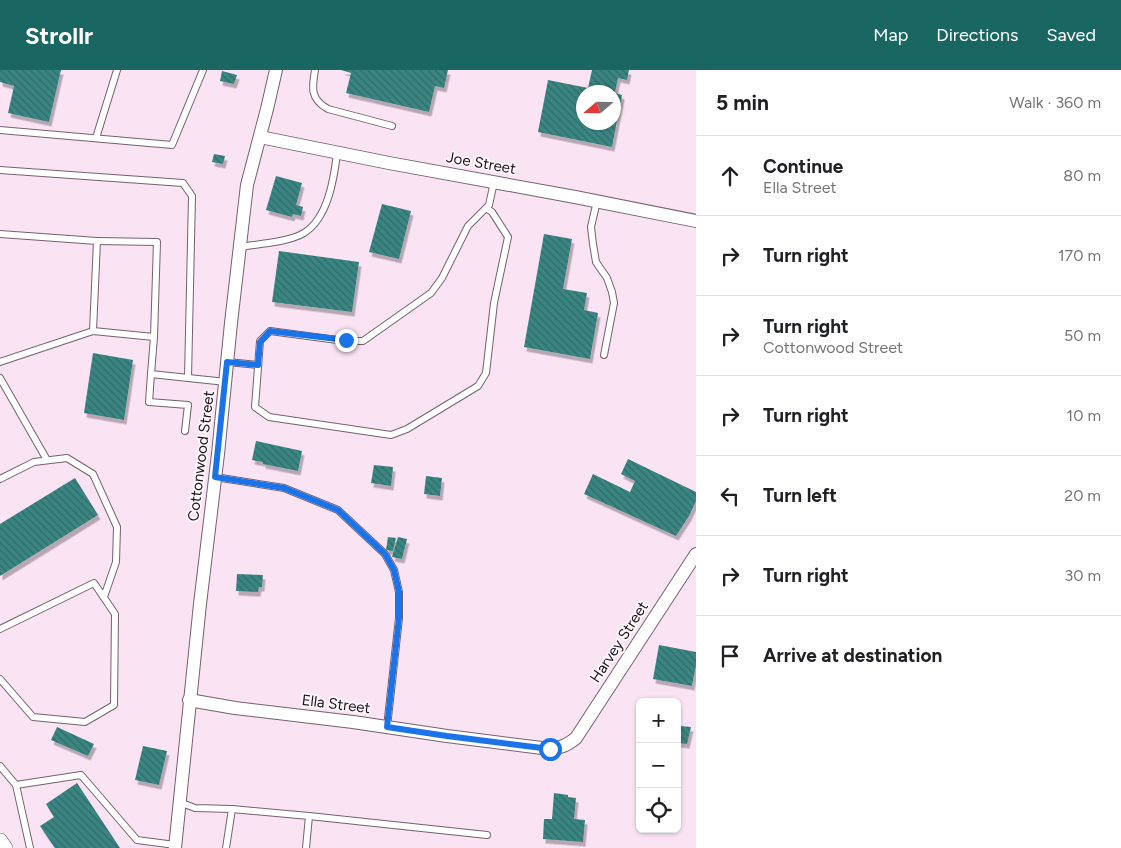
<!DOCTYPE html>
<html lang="en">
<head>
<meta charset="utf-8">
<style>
	:root { --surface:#fff; --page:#f2f2f2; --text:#202124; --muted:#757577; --line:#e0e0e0; --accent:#196663 }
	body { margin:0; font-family:Figtree,sans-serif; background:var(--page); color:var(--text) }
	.controls { position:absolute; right:15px; bottom:15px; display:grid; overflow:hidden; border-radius:8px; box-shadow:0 1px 4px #0004 }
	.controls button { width:45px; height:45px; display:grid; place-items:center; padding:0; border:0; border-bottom:1px solid var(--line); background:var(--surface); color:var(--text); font:25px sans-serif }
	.compass { position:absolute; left:576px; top:15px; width:45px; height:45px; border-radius:50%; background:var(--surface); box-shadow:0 1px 4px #0004; rotate:250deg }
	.stop { position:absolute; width:15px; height:15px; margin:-11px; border:4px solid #1a73e8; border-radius:50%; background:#fff }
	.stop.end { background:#1a73e8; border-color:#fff; box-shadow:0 1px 5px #0008 }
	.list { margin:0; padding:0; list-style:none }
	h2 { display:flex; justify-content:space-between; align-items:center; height:65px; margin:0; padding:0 20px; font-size:21px }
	h2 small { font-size:16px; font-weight:400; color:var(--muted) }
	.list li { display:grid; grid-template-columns:32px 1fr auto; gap:15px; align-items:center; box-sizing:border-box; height:80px; padding:0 20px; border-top:1px solid var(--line) }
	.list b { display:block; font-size:19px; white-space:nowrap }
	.list p { margin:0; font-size:16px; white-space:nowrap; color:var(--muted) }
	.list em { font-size:16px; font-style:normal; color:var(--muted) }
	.icon { flex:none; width:28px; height:28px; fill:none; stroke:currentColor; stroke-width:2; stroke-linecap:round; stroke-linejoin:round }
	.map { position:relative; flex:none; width:696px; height:778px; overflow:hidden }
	header { display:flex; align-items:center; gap:30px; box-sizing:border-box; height:70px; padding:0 25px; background:var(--accent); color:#fff }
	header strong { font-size:24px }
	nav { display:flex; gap:28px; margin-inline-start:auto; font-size:18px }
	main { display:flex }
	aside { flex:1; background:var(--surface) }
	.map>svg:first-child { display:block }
	.building { fill:url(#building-back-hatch); filter:url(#shadow) }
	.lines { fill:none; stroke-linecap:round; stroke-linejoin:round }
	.service-casing { stroke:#74616e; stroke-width:8 }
	.minor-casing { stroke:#74616e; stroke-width:14 }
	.tertiary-casing { stroke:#74616e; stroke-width:16 }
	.service { stroke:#fff; stroke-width:6 }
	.minor { stroke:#fff; stroke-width:12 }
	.tertiary { stroke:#fff; stroke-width:15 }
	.route { stroke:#1a73e8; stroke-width:6 }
	.labels { text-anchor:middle; stroke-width:4; stroke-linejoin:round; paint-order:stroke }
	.street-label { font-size:15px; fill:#1a1318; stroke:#fff6fc }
</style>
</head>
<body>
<header>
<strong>Strollr</strong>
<nav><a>Map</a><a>Directions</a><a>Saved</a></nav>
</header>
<main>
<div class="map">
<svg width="696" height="778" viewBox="0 0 696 778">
	<defs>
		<pattern id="building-back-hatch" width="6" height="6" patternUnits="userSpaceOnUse" patternTransform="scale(1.25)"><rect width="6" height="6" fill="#3a8582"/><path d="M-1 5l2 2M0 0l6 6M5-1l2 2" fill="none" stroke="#306c69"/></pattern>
		<filter id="shadow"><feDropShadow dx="2.5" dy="4.5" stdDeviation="0" flood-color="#0004"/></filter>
	</defs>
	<rect width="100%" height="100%" fill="#fae4f3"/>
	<g class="building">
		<path d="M0,0H61L49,52L8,43L14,16L0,12Z"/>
		<path d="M341,0H448L444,18L435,16L429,42L346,23L351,3Z"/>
		<path d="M592,0H629L627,10L618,8L615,22H584V52H614V23L622,25L612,77L538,62L548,10L588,18Z"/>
		<path d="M222,1L237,5L234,14L220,11Z"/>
		<path d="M214,84L225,86L223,94L212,92Z"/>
		<path d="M276,106L302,113L296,135L303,137L301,146L293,144L292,147L266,140Z"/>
		<path d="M382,134L411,141L399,189L369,182Z"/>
		<path d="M544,164L572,169L563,219L587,223L584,240L598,243L590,289L524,277Z"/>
		<path d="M279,181L359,192L352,242L272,232Z"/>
		<path d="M93,283L133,290L124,350L84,343Z"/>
		<path d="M256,371L302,381L298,401L263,394V392L252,390Z"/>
		<path d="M628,389L696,422V431L689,446L676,466L584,424L593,404L630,422L635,411L621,404Z"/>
		<path d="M374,395L393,397L391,416L371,413Z"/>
		<path d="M426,406L442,408L440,426L424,424Z"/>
		<path d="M75,408L98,445L0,506V454Z"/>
		<path d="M388,467L396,468L393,481L386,480Z"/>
		<path d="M398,467L407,469L402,489L392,487Z"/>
		<path d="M237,504L263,505L262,517H259L258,522L236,521Z"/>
		<path d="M659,575L696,582V595L692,616L653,609Z"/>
		<path d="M681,656L691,657L687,674L678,673Z"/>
		<path d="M57,657L94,674L88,686L51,670Z"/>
		<path d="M143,676L167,681L159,715L135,710Z"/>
		<path d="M77,713L120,778H55L40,756L54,747L46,734Z"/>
		<path d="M554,723L568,725V727L576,728L574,749L585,750L583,772L543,769L544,749H552Z"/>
	</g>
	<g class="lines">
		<defs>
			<g id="service">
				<path d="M315,0C312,18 310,29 328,39L392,56"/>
				<path d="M0,60L172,75L203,0"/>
				<path d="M96,68L117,0"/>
				<path d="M0,100L183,113L192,126L188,308"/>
				<path d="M597,131L591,157L593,174L596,192L607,208L612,222L614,233L604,285"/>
				<path d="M486,138L492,142L508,167L494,233L486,303L478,316L407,359L391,365L269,347L255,337L260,271L270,261L345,271H363L431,223L442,208L468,156L489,135L494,112"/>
				<path d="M0,164L97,171L93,261"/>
				<path d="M97,171L157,172L154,267L151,304L226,312"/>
				<path d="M240,177C258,174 289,172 304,163C328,148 334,109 337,83"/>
				<path d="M0,292L93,261L154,267"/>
				<path d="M227,292L258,295"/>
				<path d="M151,304L149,332L188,335L185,361"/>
				<path d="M0,308L47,390"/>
				<path d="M215,407L284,418L338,440L385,484L394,500L399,522V548L387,657"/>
				<path d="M0,409L34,392L67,388L93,404L117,457L116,492L104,527"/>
				<path d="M0,559L94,513L115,544L114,635L85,652L33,647L0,609"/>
				<path d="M0,696L16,715L81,705L137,770L175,775"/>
				<path d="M16,715L30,778"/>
				<path d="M179,732L195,738L232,739L226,778"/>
				<path d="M232,739L309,746L306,778"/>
				<path d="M309,746L487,765"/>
			</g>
			<g id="minor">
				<path d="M260,67L389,93L575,127L696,151"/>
				<path d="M189,630L235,638L353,652L447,666L550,679C562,677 566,676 576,668L696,484"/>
				<path d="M175,778L200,534L218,384L231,253L247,115L267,39L276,0"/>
			</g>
			<path id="tertiary" d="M0,771L5,778"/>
		</defs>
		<use href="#service" class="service-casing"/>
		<use href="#minor" class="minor-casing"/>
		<use href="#tertiary" class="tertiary-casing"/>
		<use href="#service" class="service"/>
		<use href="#minor" class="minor"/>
		<use href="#tertiary" class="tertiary"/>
	</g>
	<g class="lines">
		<path class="route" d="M346,270L270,261L260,272L258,295L227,292L215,407L284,418L338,440L385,484L394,500L399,522V548L387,657L447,666L550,679"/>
	</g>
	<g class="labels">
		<g class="street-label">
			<text transform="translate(481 93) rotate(10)" y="5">Joe Street</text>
			<text transform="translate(201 386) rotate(-83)" y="5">Cottonwood Street</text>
			<text transform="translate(619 572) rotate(-57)" y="5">Harvey Street</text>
			<text transform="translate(336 634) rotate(7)" y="5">Ella Street</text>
		</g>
	</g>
</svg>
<div class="controls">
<button>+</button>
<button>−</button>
<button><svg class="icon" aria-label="locate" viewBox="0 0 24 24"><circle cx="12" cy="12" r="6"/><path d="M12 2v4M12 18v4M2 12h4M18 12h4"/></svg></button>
</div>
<svg class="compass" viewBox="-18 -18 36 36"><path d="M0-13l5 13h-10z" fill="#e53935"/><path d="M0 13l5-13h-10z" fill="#757577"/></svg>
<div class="stop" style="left:550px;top:679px"></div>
<div class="stop end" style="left:346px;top:270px"></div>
</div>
<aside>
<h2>5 min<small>Walk · 360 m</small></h2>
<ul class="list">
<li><svg class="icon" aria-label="ahead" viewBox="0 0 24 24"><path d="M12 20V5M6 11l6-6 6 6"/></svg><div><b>Continue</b><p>Ella Street</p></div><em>80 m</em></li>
<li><svg class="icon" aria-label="right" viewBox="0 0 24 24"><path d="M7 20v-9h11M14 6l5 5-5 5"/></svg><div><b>Turn right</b></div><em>170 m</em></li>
<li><svg class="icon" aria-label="right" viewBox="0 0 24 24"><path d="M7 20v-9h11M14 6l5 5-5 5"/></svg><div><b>Turn right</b><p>Cottonwood Street</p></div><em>50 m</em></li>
<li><svg class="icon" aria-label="right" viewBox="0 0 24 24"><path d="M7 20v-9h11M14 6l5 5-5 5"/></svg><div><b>Turn right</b></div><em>10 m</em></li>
<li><svg class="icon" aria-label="left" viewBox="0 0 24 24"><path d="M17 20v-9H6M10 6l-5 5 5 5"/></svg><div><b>Turn left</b></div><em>20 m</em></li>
<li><svg class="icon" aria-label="right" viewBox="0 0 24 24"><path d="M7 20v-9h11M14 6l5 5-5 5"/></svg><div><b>Turn right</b></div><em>30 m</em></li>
<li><svg class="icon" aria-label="arrive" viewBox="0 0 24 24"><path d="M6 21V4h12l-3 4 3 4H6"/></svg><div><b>Arrive at destination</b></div></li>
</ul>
</aside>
</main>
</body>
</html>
